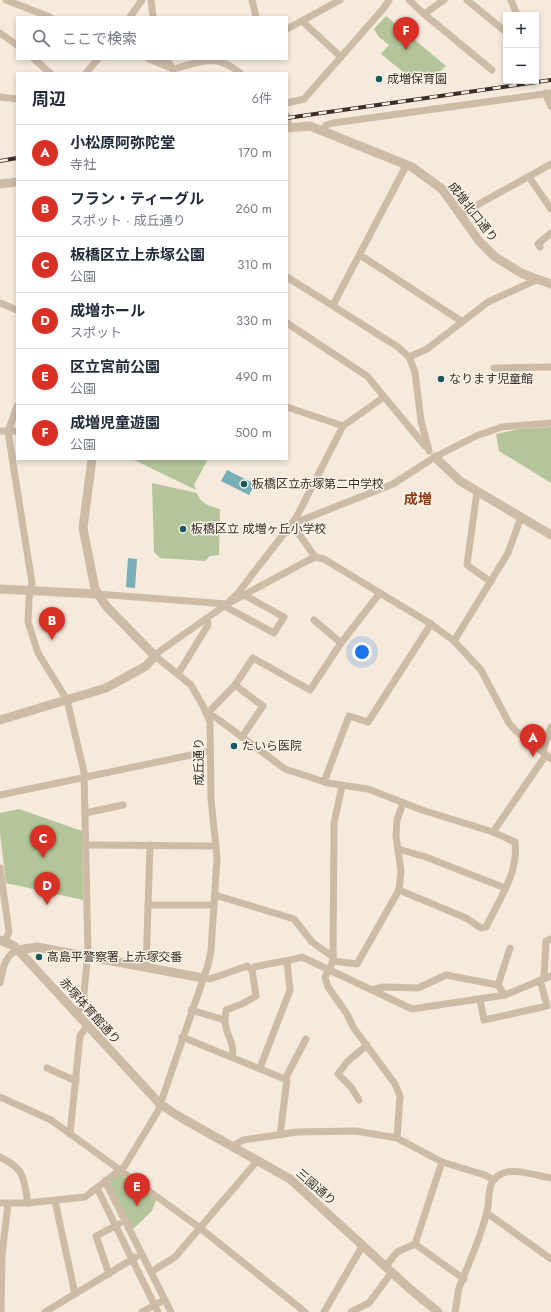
<!DOCTYPE html>
<html lang="ja">
<head>
<meta charset="utf-8">
<style>
	:root { --surface:#fff; --page:#f6f6f7; --text:#1f2937; --muted:#747a83; --line:#e0e1e3; --accent:#d93025 }
	body { margin:0; font-family:Jost,"Noto Sans JP",sans-serif; background:var(--page); color:var(--text) }
	.controls { position:absolute; right:12px; top:12px; display:grid; overflow:hidden; border-radius:0px; box-shadow:0 2px 6px #0003 }
	.controls button { width:36px; height:36px; display:grid; place-items:center; padding:0; border:0; border-bottom:1px solid var(--line); background:var(--surface); color:var(--text); font:20px sans-serif }
	.you { position:absolute; left:362px; top:652px; width:14px; height:14px; margin:-10px; border:3px solid #fff; border-radius:50%; background:#1a73e8; box-shadow:0 0 0 6px #1a73e833 }
	.badge { display:grid; place-items:center; width:26px; height:26px; border-radius:50%; background:var(--accent); color:#fff; font-size:13px; font-weight:700 }
	.pin { position:absolute; translate:-50% -33px; filter:drop-shadow(0 1px 2px #0008) }
	.pin::after { content:''; position:absolute; top:21px; width:14px; height:12px; background:inherit; clip-path:polygon(0 0,100% 0,50% 100%) }
	.list { margin:0; padding:0; list-style:none }
	h2 { display:flex; justify-content:space-between; align-items:center; height:52px; margin:0; padding:0 16px; font-size:17px }
	h2 small { font-size:13px; font-weight:400; color:var(--muted) }
	.list li { display:grid; grid-template-columns:26px 1fr auto; gap:12px; align-items:center; box-sizing:border-box; height:56px; padding:0 16px; border-top:1px solid var(--line) }
	.list b { display:block; font-size:15px; white-space:nowrap }
	.list p { margin:0; font-size:13px; white-space:nowrap; color:var(--muted) }
	.list em { font-size:13px; font-style:normal; color:var(--muted) }
	.icon { flex:none; width:22px; height:22px; fill:none; stroke:currentColor; stroke-width:2; stroke-linecap:round; stroke-linejoin:round }
	.map { position:relative; flex:none; width:551px; height:1312px; overflow:hidden }
	.search { position:absolute; background:var(--surface); box-shadow:0 2px 6px #0003; left:16px; top:16px; width:272px; height:44px; display:flex; align-items:center; gap:10px; box-sizing:border-box; padding:0 14px; border-radius:0px; color:var(--muted); font-size:15px }
	.panel { position:absolute; background:var(--surface); box-shadow:0 2px 6px #0003; left:16px; top:72px; width:272px; height:388px; border-radius:0px }
	.map>svg:first-child { display:block }
	.green { fill:#b4c59a }
	.water { fill:#78aeb5 }
	.lines { fill:none; stroke-linecap:round; stroke-linejoin:round }
	.minor { stroke:#cebba6; stroke-width:7 }
	.tertiary { stroke:#cebba6; stroke-width:9 }
	.rail-casing { stroke:#3a2e28; stroke-width:4 }
	.rail { stroke:#fbf4e9; stroke-width:2.5; stroke-dasharray:8; stroke-linecap:butt }
	.poi-dot { fill:#195760; stroke:#fbf4e9; stroke-width:1.5 }
	.labels { text-anchor:middle; stroke-width:3; stroke-linejoin:round; paint-order:stroke }
	.poi-label { font-size:12px; fill:#3a2e28; stroke:#fbf4e9; text-anchor:start }
	.street-label { font-size:12px; fill:#3a2e28; stroke:#fbf4e9 }
	.quarter-label { font-size:14px; font-weight:bold; fill:#913d18; stroke:#fbf4e9 }
</style>
</head>
<body>
<div class="map">
<svg width="551" height="1312" viewBox="0 0 551 1312">
	<rect width="100%" height="100%" fill="#f5eadc"/>
	<g class="green">
		<path d="M386,16L446,66L434,77L413,80L381,54L389,45L378,36L374,29Z"/>
		<path d="M551,427V483L499,451L496,434L519,429Z"/>
		<path d="M132,459H208L194,485L196,490Z"/>
		<path d="M152,483L197,493C200,504 210,506 220,509L219,555L210,556L205,561L160,558L154,552Z"/>
		<path d="M19,809L82,831L83,900L6,883L0,833V813Z"/>
		<path d="M120,1174L156,1200L152,1211L133,1229L110,1185L111,1180Z"/>
	</g>
	<g class="water">
		<path d="M227,470L255,484L249,495L221,481Z"/>
		<path d="M128,558L137,559L135,588L126,587Z"/>
	</g>
	<g class="lines">
		<g class="minor">
			<path d="M6,0L50,17"/>
			<path d="M151,0L153,17"/>
			<path d="M252,0L256,17"/>
			<path d="M409,0L424,14"/>
			<path d="M444,0L424,14L492,70"/>
			<path d="M467,0L506,32"/>
			<path d="M511,0L517,15"/>
			<path d="M130,17L142,0"/>
			<path d="M302,21L341,57"/>
			<path d="M287,29L340,0"/>
			<path d="M0,33L17,45"/>
			<path d="M34,59L50,73"/>
			<path d="M149,59L173,69"/>
			<path d="M166,59L173,69C201,62 215,52 240,73"/>
			<path d="M86,73L98,59"/>
			<path d="M545,93L551,106"/>
			<path d="M0,97L17,99"/>
			<path d="M287,103L304,99L383,9L389,0"/>
			<path d="M287,116L289,128"/>
			<path d="M323,130L326,125L333,123L551,93"/>
			<path d="M529,177L551,209"/>
			<path d="M461,214L551,164"/>
			<path d="M540,247L538,244L551,233"/>
			<path d="M360,255L461,321"/>
			<path d="M287,277L398,347L409,357L415,372L421,421L429,451"/>
			<path d="M0,303L17,310"/>
			<path d="M333,305L407,164"/>
			<path d="M287,323L367,376L425,446"/>
			<path d="M409,357L427,349L488,302L536,280"/>
			<path d="M494,368L551,367"/>
			<path d="M17,406L8,432L32,583L29,599L28,622L38,653L67,700L84,772L88,952L83,1003V1006L75,1013"/>
			<path d="M287,407L343,426"/>
			<path d="M0,431H17"/>
			<path d="M477,491L467,565L491,582"/>
			<path d="M315,557L292,524L393,484L435,457L476,436L502,427L551,423"/>
			<path d="M97,594L227,604L238,593L296,518L343,426L384,397"/>
			<path d="M379,594L341,643L310,690L253,658L235,685L207,714L215,717L285,769L328,783L368,789L422,810L493,832L515,842C519,872 499,900 486,927L481,928L466,918L399,890"/>
			<path d="M224,606L274,633L284,617L244,595"/>
			<path d="M314,620L341,643"/>
			<path d="M454,641L508,553L521,517"/>
			<path d="M178,674L208,625L207,618"/>
			<path d="M235,685L263,706L242,737"/>
			<path d="M543,751L551,727"/>
			<path d="M324,782L349,716L368,722L431,624"/>
			<path d="M342,786L334,823L333,961L325,977L328,987L347,1014L353,1027L395,1084L400,1096L397,1138"/>
			<path d="M0,795L210,751"/>
			<path d="M85,813L123,805"/>
			<path d="M493,832L546,755"/>
			<path d="M86,845L216,846"/>
			<path d="M398,849L426,857L505,888"/>
			<path d="M0,868L9,932L5,941"/>
			<path d="M215,895L294,919L312,942L333,957"/>
			<path d="M148,905H214"/>
			<path d="M333,961L357,964L399,890L401,871L396,836L397,820L403,803"/>
			<path d="M146,968L150,845"/>
			<path d="M203,978L210,979L247,966L252,970L254,967C270,963 286,962 302,957L412,1009L505,995L551,976"/>
			<path d="M544,978L546,941L551,939"/>
			<path d="M0,983C3,970 4,955 18,950"/>
			<path d="M498,985L510,948"/>
			<path d="M372,990L383,987L418,988L446,975L498,985L505,995"/>
			<path d="M480,1000L484,1020L547,1006L540,980"/>
			<path d="M191,1010L225,1020C224,1032 236,1044 232,1057"/>
			<path d="M225,1020L226,1010L242,1004L256,996L252,970"/>
			<path d="M182,1037L287,1080L280,1135"/>
			<path d="M47,1068L76,1081"/>
			<path d="M260,1068L290,990L287,962"/>
			<path d="M285,1079L306,1039"/>
			<path d="M0,1097L51,1120L200,1228L305,1312"/>
			<path d="M359,1100L351,1087L338,1074L347,1062L367,1045"/>
			<path d="M70,1134L80,1036L87,1026"/>
			<path d="M233,1146L243,1140L297,1132L356,1131L397,1138L442,1162L485,1175L492,1179"/>
			<path d="M0,1157C26,1170 23,1177 28,1203"/>
			<path d="M105,1181L171,1312"/>
			<path d="M97,1188L158,1312"/>
			<path d="M55,1201L75,1294"/>
			<path d="M0,1203H28L85,1197L124,1167L158,1111L208,965L211,951L217,858L211,799L210,722L203,706L191,685L155,656L160,651L227,604L305,562L315,557L324,559L431,624L454,641L481,670L509,723L516,731L551,759"/>
			<path d="M487,1213L551,1259"/>
			<path d="M415,1244L464,1279"/>
			<path d="M386,1266L397,1252L415,1244L442,1162"/>
			<path d="M151,1272L175,1257L258,1160"/>
			<path d="M109,1274L96,1236L119,1224"/>
			<path d="M1,1312L2,1255L8,1204"/>
			<path d="M45,1312L136,1257"/>
			<path d="M142,1312L164,1300"/>
			<path d="M324,1312L363,1245"/>
			<path d="M351,1312L369,1303L392,1272"/>
			<path d="M455,1312C457,1304 457,1296 459,1288C469,1262 481,1238 487,1211C491,1196 485,1183 501,1174C513,1167 537,1176 551,1178"/>
		</g>
		<g class="tertiary">
			<path d="M287,128L310,126L412,167L442,189L479,241L495,257L523,274L551,284"/>
			<path d="M0,184L17,182"/>
			<path d="M435,457L460,481L551,535"/>
			<path d="M0,589L97,594"/>
			<path d="M0,720L106,688L146,666L155,656L106,606L95,589L83,528L92,459"/>
			<path d="M0,940L14,946L18,950L160,1104L180,1117L290,1179L410,1289L438,1312"/>
			<path d="M18,950L37,947L203,978"/>
		</g>
		<defs>
			<g id="rail">
				<path d="M287,118L551,80"/>
				<path d="M0,161L17,158"/>
			</g>
		</defs>
		<use href="#rail" class="rail-casing"/>
		<use href="#rail" class="rail"/>
	</g>
	<g class="poi-dot">
		<circle cx="379" cy="79" r="4"/>
		<circle cx="441" cy="379" r="4"/>
		<circle cx="244" cy="484" r="4"/>
		<circle cx="183" cy="529" r="4"/>
		<circle cx="234" cy="746" r="4"/>
		<circle cx="39" cy="957" r="4"/>
	</g>
	<g class="labels">
		<g class="poi-label">
			<text x="387" y="83">成増保育園</text>
			<text x="449" y="383">なります児童館</text>
			<text x="252" y="488">板橋区立赤塚第二中学校</text>
			<text x="191" y="533">板橋区立 成増ヶ丘小学校</text>
			<text x="242" y="750">たいら医院</text>
			<text x="47" y="961">高島平警察署 上赤塚交番</text>
		</g>
		<g class="street-label">
			<text transform="translate(473 212) rotate(52)" y="4">成増北口通り</text>
			<text transform="translate(199 762) rotate(-90)" y="4">成丘通り</text>
			<text transform="translate(90 1011) rotate(48)" y="4">赤塚体育館通り</text>
			<text transform="translate(316 1187) rotate(41)" y="4">三園通り</text>
		</g>
		<g class="quarter-label">
			<text x="418" y="504">成増</text>
		</g>
	</g>
</svg>
<div class="controls">
<button>+</button>
<button>−</button>
</div>
<div class="you"></div>
<div class="pin badge" style="left:533px;top:757px">A</div>
<div class="pin badge" style="left:52px;top:640px">B</div>
<div class="pin badge" style="left:43px;top:858px">C</div>
<div class="pin badge" style="left:47px;top:905px">D</div>
<div class="pin badge" style="left:137px;top:1206px">E</div>
<div class="pin badge" style="left:406px;top:50px">F</div>
<div class="search"><svg class="icon" aria-label="search" viewBox="0 0 24 24"><circle cx="10" cy="10" r="6"/><path d="M15 15l6 6"/></svg>ここで検索</div>
<section class="panel">
<h2>周辺<small>6件</small></h2>
<ul class="list">
<li><span class="badge">A</span><div><b>小松原阿弥陀堂</b><p>寺社</p></div><em>170 m</em></li>
<li><span class="badge">B</span><div><b>フラン・ティーグル</b><p>スポット · 成丘通り</p></div><em>260 m</em></li>
<li><span class="badge">C</span><div><b>板橋区立上赤塚公園</b><p>公園</p></div><em>310 m</em></li>
<li><span class="badge">D</span><div><b>成増ホール</b><p>スポット</p></div><em>330 m</em></li>
<li><span class="badge">E</span><div><b>区立宮前公園</b><p>公園</p></div><em>490 m</em></li>
<li><span class="badge">F</span><div><b>成増児童遊園</b><p>公園</p></div><em>500 m</em></li>
</ul>
</section>
</div>
</body>
</html>
